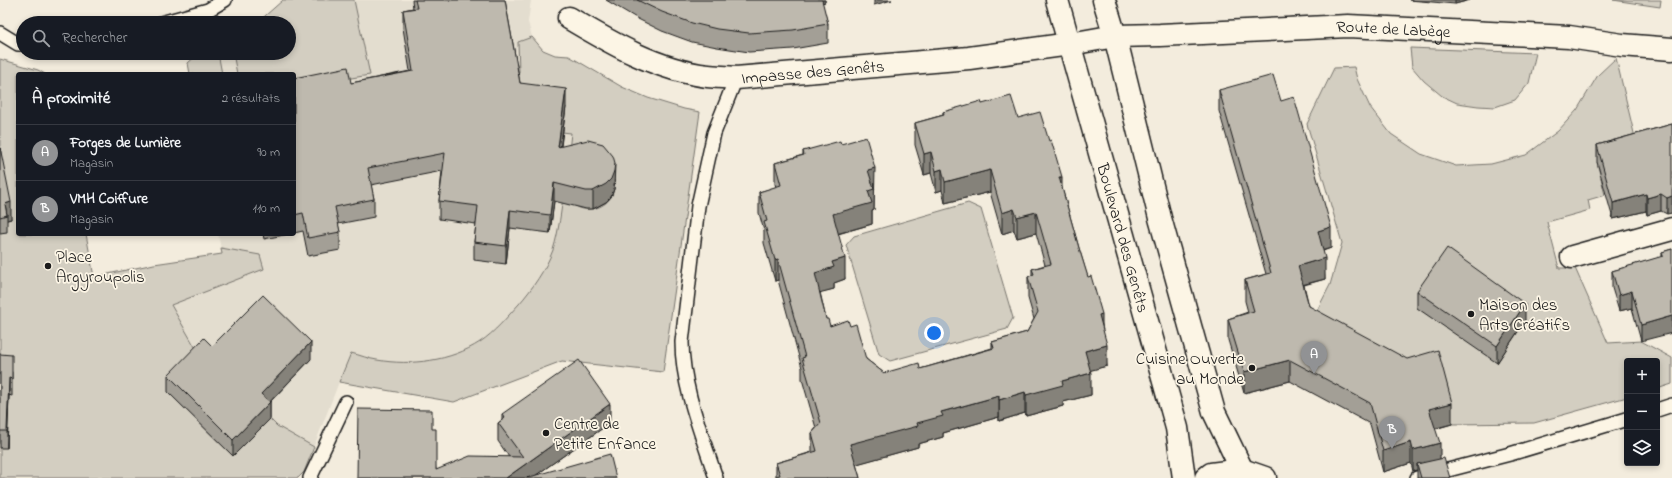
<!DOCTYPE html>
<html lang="fr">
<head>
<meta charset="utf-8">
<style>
	:root { --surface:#171b24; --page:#242831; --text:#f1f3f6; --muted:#9ea1a6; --line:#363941; --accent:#919294 }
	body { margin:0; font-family:"Indie Flower",sans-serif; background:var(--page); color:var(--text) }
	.controls { position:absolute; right:12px; bottom:12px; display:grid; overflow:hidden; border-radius:4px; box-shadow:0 2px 6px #0003 }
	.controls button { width:36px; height:36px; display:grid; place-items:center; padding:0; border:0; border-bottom:1px solid var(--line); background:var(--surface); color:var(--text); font:20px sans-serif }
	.you { position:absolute; left:934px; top:333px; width:14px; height:14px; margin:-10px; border:3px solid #fff; border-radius:50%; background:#1a73e8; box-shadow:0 0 0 6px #1a73e833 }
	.badge { display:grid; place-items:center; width:26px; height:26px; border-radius:50%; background:var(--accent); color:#fff; font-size:13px; font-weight:700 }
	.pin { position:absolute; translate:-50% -33px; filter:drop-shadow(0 1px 2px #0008) }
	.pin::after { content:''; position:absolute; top:21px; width:14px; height:12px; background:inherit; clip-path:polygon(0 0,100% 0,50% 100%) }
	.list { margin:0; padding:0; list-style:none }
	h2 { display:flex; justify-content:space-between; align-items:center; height:52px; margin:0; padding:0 16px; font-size:17px }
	h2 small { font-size:13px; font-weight:400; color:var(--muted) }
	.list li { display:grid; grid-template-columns:26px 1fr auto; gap:12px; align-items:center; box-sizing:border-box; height:56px; padding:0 16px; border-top:1px solid var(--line) }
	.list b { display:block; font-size:15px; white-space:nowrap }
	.list p { margin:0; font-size:13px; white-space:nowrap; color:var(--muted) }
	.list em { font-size:13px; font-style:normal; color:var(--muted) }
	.icon { flex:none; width:22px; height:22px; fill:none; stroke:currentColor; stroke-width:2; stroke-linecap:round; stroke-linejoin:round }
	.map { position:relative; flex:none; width:1672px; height:478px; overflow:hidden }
	.search { position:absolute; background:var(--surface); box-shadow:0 2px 6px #0003; left:16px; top:16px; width:280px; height:44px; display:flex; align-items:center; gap:10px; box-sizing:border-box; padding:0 14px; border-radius:22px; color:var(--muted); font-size:15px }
	.panel { position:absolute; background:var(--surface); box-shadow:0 2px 6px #0003; left:16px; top:72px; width:280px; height:164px; border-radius:4px }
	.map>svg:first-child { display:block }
	.built { fill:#e3ddcf }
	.green { fill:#d3cec1; stroke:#78756e }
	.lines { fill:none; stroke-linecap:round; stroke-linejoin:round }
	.service-casing { stroke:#1c1c1c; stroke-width:16 }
	.minor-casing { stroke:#1c1c1c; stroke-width:25 }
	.service { stroke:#fcf5e5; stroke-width:13 }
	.minor { stroke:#fcf5e5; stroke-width:22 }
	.wall { fill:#a39f96; stroke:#1c1c1c }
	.shaded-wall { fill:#85827a; stroke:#1c1c1c }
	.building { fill:#beb9ae; stroke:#1c1c1c }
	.poi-dot { fill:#1c1c1c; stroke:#fcf5e5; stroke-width:1.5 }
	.labels { text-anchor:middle; stroke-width:3.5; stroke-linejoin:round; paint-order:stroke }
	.street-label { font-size:17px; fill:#1c1c1c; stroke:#fcf5e5 }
	.poi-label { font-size:17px; fill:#1c1c1c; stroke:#fcf5e5; text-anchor:start }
</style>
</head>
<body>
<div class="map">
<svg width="1672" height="478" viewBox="0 0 1672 478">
	<rect width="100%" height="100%" fill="#f3ecdd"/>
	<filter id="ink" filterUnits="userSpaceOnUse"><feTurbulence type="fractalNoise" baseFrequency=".025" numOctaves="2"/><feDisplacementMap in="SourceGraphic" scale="8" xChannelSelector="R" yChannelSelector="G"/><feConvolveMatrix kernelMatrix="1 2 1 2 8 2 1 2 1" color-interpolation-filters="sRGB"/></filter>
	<g filter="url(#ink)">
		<path class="built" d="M283,0H531L528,22L532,37L543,50L555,55L569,56L622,87L648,98L684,109L700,112L663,372L562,361L454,402L339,382L304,472L298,478H142L154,264L222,254L218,234H294V74H190L188,63L199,53H289V23H257Z"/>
		<g class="green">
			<path d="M283,0H354L370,75L307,85L294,79V74H237L233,53H289V23H257Z"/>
			<path d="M1613,0H1661L1660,7Z"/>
			<path d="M532,37L543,50L555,55L569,56L622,87L648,98L684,109L700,112L663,372L562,361L454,402L339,382L351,353C360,355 369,359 377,360C411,366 451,361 480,342C495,332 507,317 519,304C532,289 546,269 553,250C559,231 561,210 564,191C567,195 569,200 573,204C584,214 604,209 611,197C614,192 614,187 615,181L567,169L571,133L562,132L424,92L519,72L518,42Z"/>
			<path d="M1410,48L1536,53L1529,83L1515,100L1495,107L1478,106L1457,103L1442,96L1424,81L1412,67Z"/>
			<path d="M199,53H218L222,74H190L188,63Z"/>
			<path d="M1616,58L1638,150L1597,162L1605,195L1588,200L1590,210L1547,222L1559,268H1575L1608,343L1641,341L1672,358V384L1657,389V361H1627V397L1534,423L1452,424L1438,371L1309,326L1330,285L1342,243L1307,124L1334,68L1354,67L1357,79L1370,107L1391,134L1421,154L1456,166L1491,164L1526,155L1558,131L1577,110L1598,75Z"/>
			<path d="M0,59L38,70L45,74H18V234H86L94,277L154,264L222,254L221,248L260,255L264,269L171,305L195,347L204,355L168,392L233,456L270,419L277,426L314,447L304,472L298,478H0Z"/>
			<path d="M968,203L981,209L1013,318L1007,329L890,361L879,354L846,245L854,236Z"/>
		</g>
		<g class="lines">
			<defs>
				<g id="service">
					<path d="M161,23L208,10L225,0"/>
					<path d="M0,33L18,44H23"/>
					<path d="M1657,410L1672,405"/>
					<path d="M310,478L346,402"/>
					<path d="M716,478C702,435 682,387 682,342L698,206L714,133L736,78"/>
					<path d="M1417,478L1510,454L1627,419"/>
				</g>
				<g id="minor">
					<path id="s1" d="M1057,0L1177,428L1184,478"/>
					<path d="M1104,0L1115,36L1160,218L1214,412L1242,470"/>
					<path id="s2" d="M569,18C611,43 657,70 708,76C717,77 726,77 736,78L969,58L1070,44L1115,36L1160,35L1348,26L1569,37L1622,45L1672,49"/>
					<path d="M1572,257L1672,229"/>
					<path d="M1206,478L1211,474L1242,470L1265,478"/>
				</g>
			</defs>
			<use href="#service" class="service-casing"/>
			<use href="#minor" class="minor-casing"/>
			<use href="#service" class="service"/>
			<use href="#minor" class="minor"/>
		</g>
		<g class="wall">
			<path d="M412,0H505L520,83L566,107L561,146L615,181L614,189L611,197L606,202L593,209H586L554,201L550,233L510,228L506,264L474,260V242L476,224L439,219V201L442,171L371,185L374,199V217L338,224L340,232V250L308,256L303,231L294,233V78L351,83L410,71L403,28V10L413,8Z"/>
			<path d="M606,0H825V2L822,3L828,24V43L793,49L749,52L717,47L692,42L662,31L638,19Z"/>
			<path d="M1409,0H1470L1455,4Z"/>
			<path d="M1219,90L1281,101L1331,248L1323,251L1325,279L1304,285L1309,306L1452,424L1435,429L1440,459L1450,478H1417V470L1413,471L1411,463L1383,472L1370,424L1290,381L1244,393L1228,340V319L1248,312L1245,301V280L1266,274L1219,111Z"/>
			<path d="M982,104L1018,118L1062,188L1079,248L1102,325L1107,366L1090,370L1091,395L1063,402V406L1026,416L1025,413L999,421V417L943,433V437L918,444V447L856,464L860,478H776V463L812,452V433L816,428L802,379V368L778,280L775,281L764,243V231L759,213V192L776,187L775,184V163L803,155V151L841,144L875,189L874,190V210L872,211V224L838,234L845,279L834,283V289L820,292L826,319L830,326H850L866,359L884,373L920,369L992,348V342L1027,332L1034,319L1028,298V277L1032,275V269L1045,265L1036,233L1017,238L1014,230L1002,234L990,192L945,203L942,190L936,192L931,173L924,175L915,145V123L943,115V112Z"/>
			<path d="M1672,124L1667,214L1661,211L1647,215L1646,211L1613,219L1597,162V145Z"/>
			<path d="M0,147L11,219L7,220V232L0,233Z"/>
			<path d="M263,234H289L264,239Z"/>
			<path d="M1672,249L1641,341L1632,308L1619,311L1612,288V271L1662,257V252Z"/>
			<path d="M1417,291L1525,321L1497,363L1417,308Z"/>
			<path d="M0,354L12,372V396L9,395L7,448H0Z"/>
			<path d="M311,359L270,402V419L233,456L168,392V375Z"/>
			<path d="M502,414L610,423L536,475L616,478H357L432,429L436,470L509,457L498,441V423L502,420Z"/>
		</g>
		<g class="shaded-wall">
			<path d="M817,0H825V2L817,4Z"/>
			<path d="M874,0H892L874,5Z"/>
			<path d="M1455,0H1470L1455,4Z"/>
			<path d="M566,89V107L558,165V147Z"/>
			<path d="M931,152V173L924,175V154Z"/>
			<path d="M615,163L614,189L611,197L606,202L593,209V191Z"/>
			<path d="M875,168L874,210L872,211V224L833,235V214L868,170Z"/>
			<path d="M942,169V190L936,192V171Z"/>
			<path d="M990,170V192L945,203V182Z"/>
			<path d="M1059,177H1062V198Z"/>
			<path d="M554,183V201L550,233V215Z"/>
			<path d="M1646,194V211L1613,219V203Z"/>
			<path d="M1661,194V211L1647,215V198Z"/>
			<path d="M1672,196V213L1667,214V198Z"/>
			<path d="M11,202V219L7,220V215L5,204Z"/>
			<path d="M1014,209V230L1002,234V213Z"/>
			<path d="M510,210V228L506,264V246Z"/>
			<path d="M1036,212V233L1017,238V217Z"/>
			<path d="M1331,227V248L1318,252V231Z"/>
			<path d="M845,258V279L834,283V289L815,294V273L832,262Z"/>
			<path d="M1325,258V279L1298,286V266Z"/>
			<path d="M778,259V280L775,281V260Z"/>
			<path d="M1632,291V308L1619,311V295Z"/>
			<path d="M1525,304V321L1497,363V346Z"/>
			<path d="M1102,314V336L1099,315Z"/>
			<path d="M1672,316V333L1641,341V325Z"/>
			<path d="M311,342V359L261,411V394Z"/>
			<path d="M1107,345V366L1085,372V351Z"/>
			<path d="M1290,360V381L1244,393V372Z"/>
			<path d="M1091,373V395L1063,402V406L1026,416V395L1062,381Z"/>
			<path d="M9,378V395L7,448V431Z"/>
			<path d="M1025,392V413L999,421V400Z"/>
			<path d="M999,396V417L943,433V437L918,444V447L850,466V444L941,412Z"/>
			<path d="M270,402V419L233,456V440Z"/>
			<path d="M1452,403V424L1429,430V409Z"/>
			<path d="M610,404V423L532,478H506Z"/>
			<path d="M1411,442V463L1383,472V451Z"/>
			<path d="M1440,443V464H1417V470L1413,471V450Z"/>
		</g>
		<g class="building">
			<path d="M415,0H505L520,83L566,89L558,147L588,140L603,144L613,156L615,163L614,171L611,179L606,184L593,191H586L554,183L550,215L510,210L506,246L474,242L478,206L439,201L445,153L368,168L374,199L335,207L340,232L308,238L303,213L294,215V78L348,67L351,83L413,71L403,10L417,8Z"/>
			<path d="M637,0H822L828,24L793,30L749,33L717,29L692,23L662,12Z"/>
			<path d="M1273,75L1281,101L1294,97L1331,227L1318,231L1325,258L1298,266L1309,306L1407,359L1438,350L1452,403L1429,409L1440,443L1413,450L1411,442L1383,451L1370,403L1290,360L1244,372L1228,319L1254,311L1245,280L1271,273L1219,90Z"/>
			<path d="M1011,96L1018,118L1040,112L1049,141L1051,140L1062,177H1059L1079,248L1088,277L1091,276L1102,314L1099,315L1107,345L1085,351L1091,373L1062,381L1063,385L1026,395L1025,392L999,400V396L941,412L943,416L917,423L918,426L850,444L860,478H776V476L780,475L776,463L817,451L812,433L821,423L802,358L805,357L778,259L775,260L764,222L767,221L759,192L781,185L775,163L804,155L803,151L840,141L841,144L866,137L875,168L868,170L874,189L868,191L872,203L833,214L845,258L832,262L834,267L815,273L826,319H828L830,326L848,320L850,326L856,324L866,359L884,373L919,363L920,369L994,348L992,342L1027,332L1038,312L1028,277L1034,274L1032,269L1051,264L1036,212L1017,217L1014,209L1002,213L990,170L945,182L942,169L936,171L931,152L924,154L915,123L944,115L943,112L981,101L982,104Z"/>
			<path d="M1672,124V196L1667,198L1661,194L1647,198L1646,194L1613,203L1597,145Z"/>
			<path d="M0,147L11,202L5,204L7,215L0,217Z"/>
			<path d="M1447,248L1525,304L1497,346L1417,291Z"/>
			<path d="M1672,249V316L1641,325L1632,291L1619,295L1612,271L1663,256L1662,252Z"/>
			<path d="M263,295L311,342L261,394L270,402L233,440L168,375L204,338L212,346Z"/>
			<path d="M0,354L12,355V379L9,378L7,431H0Z"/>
			<path d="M579,360L610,404L506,478H357L358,409L432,410V429H436V470L470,456L523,457L498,423L505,418L502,414Z"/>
			<path d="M610,454L616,478H526Z"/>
			<path d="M1444,458L1450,478H1421L1417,464Z"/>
		</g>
	</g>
	<g class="poi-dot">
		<circle cx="48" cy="266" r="4"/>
		<circle cx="1471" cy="314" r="4"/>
		<circle cx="1252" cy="368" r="4"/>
		<circle cx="546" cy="433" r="4"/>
	</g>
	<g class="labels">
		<g class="street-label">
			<text dy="6" stroke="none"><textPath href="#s2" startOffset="840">Route de Labège</textPath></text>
			<text dy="6" stroke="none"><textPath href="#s2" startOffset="257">Impasse des Genêts</textPath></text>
			<text dy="6" stroke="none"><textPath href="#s1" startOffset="247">Boulevard des Genêts</textPath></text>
		</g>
		<g class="poi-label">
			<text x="56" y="262">Place<tspan x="56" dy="20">Argyroupolis</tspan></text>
			<text x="1479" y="310">Maison des<tspan x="1479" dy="20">Arts Créatifs</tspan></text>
			<text x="1244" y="364" text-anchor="end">Cuisine Ouverte<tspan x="1244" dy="20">au Monde</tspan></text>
			<text x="554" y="429">Centre de<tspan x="554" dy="20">Petite Enfance</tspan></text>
		</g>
	</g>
</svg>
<div class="controls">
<button>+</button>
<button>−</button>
<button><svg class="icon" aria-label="layers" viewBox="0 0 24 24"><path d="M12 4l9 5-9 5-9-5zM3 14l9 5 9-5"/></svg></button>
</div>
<div class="you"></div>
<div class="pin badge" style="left:1314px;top:374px">A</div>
<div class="pin badge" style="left:1392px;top:449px">B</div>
<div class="search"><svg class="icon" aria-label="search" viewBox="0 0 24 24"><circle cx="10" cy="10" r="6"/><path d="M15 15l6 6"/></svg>Rechercher</div>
<section class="panel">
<h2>À proximité<small>2 résultats</small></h2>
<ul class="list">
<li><span class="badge">A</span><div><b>Forges de Lumière</b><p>Magasin</p></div><em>90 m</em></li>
<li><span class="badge">B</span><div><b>VMH Coiffure</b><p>Magasin</p></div><em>110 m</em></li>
</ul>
</section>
</div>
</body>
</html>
